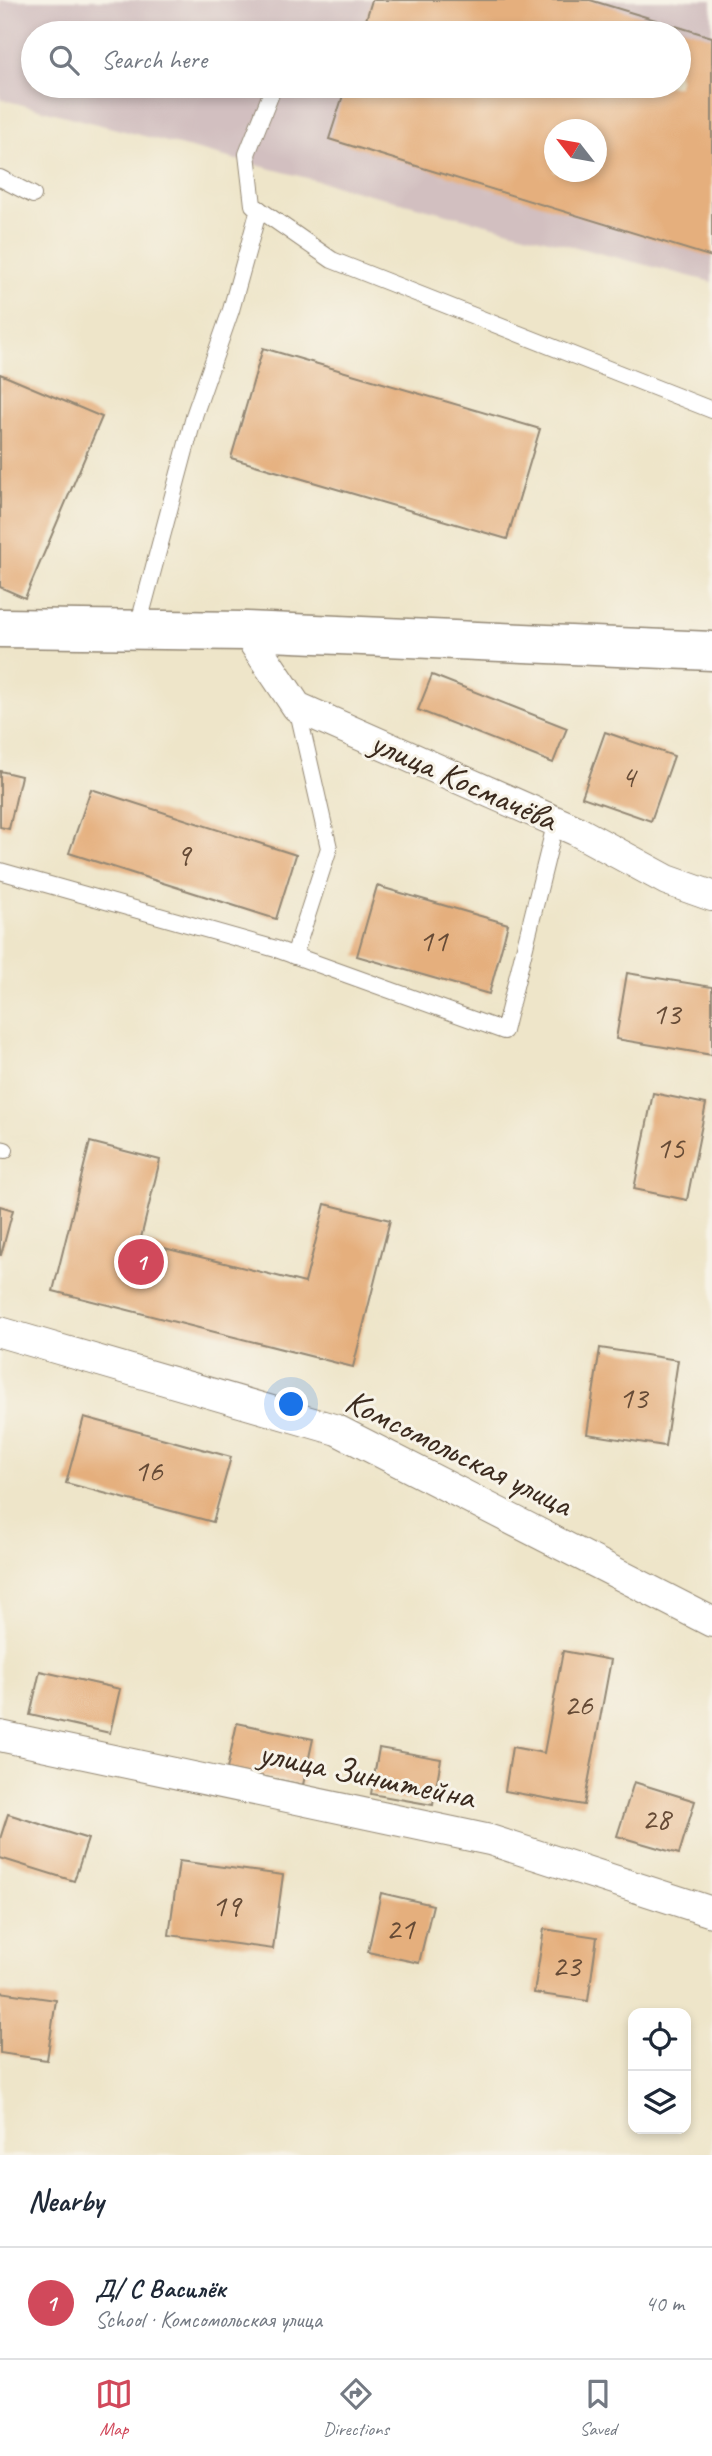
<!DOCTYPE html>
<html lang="en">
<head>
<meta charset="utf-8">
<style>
	:root { --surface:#fff; --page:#f2f2f3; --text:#1f2937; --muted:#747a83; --line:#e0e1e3; --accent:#d1495b }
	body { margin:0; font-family:Caveat,sans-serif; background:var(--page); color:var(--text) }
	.controls { position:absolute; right:21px; bottom:21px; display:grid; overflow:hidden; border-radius:14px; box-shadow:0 4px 10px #0003 }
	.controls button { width:63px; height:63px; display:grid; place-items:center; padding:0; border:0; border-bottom:2px solid var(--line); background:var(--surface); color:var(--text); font:35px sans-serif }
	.compass { position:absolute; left:544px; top:119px; width:63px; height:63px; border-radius:50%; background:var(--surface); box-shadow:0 4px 10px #0003; rotate:301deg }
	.you { position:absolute; left:292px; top:1405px; width:24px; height:24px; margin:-18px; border:5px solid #fff; border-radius:50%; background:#1a73e8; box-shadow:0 0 0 10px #1a73e833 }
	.badge { display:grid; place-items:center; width:46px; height:46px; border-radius:50%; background:var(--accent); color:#fff; font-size:23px; font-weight:700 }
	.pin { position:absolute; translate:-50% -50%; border:4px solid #fff; box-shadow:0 2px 7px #0006 }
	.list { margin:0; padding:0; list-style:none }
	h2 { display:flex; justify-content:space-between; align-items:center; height:91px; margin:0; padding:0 28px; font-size:30px }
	h2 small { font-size:23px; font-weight:400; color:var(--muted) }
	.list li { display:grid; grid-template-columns:46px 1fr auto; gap:21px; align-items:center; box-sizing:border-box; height:112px; padding:0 28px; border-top:2px solid var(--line) }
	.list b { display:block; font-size:26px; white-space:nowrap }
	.list p { margin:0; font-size:23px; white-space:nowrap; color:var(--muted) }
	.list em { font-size:23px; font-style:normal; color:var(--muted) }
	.icon { flex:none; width:38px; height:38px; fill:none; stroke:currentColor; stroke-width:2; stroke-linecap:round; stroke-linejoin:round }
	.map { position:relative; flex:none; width:712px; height:2155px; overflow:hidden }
	.search { position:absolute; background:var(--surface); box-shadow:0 4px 10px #0003; left:21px; right:21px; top:21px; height:77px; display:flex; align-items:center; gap:18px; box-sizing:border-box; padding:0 24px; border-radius:38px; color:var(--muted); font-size:26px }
	.sheet { height:203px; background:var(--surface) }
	nav { display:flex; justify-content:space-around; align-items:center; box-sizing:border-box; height:98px; border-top:2px solid var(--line); background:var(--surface); font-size:19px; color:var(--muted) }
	nav a { display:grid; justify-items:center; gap:4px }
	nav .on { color:var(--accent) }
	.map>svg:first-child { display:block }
	.industrial { fill:#d2bfc0; fill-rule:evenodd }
	.building { fill:#e5af7d; fill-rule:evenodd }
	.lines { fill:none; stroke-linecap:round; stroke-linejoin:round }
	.service-casing { stroke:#948874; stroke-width:18 }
	.minor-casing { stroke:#948874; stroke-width:32 }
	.secondary-casing { stroke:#948874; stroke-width:41 }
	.service { stroke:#fff; stroke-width:16 }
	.minor { stroke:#fff; stroke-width:30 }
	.secondary { stroke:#fff; stroke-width:38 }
	.labels { text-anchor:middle; stroke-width:6; stroke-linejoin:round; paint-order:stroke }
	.number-label { font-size:32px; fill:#664b36 }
	.street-label { font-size:35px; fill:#3b2a1e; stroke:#f7f3e8 }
</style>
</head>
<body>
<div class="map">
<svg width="712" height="2155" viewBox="0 0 712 2155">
	<rect width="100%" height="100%" fill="#f7f3e8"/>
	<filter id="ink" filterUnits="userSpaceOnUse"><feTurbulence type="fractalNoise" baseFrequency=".0143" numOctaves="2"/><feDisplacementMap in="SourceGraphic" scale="14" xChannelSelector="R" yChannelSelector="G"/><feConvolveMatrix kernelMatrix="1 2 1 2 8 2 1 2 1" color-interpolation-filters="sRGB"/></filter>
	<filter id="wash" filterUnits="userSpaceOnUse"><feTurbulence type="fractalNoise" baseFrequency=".00686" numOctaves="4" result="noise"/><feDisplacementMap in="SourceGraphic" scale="28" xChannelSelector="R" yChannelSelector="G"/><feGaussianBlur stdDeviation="1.57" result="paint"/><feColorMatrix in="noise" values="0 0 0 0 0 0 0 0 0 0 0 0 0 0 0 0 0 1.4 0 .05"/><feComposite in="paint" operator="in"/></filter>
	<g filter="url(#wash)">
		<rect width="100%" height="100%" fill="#eee5c9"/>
		<path class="industrial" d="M0,0H712V282L0,99ZM33,33H679V86H33ZM554,130H596V172H554Z"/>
		<g id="blocks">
			<g class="building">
				<path d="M372,0H590L712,37V257L329,139L346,86H679V33H362ZM554,130H596V172H554Z"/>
				<path d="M263,348L540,429L507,539L231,458Z"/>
				<path d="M0,374L102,417L25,598L0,587Z"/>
				<path d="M432,675L567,728L553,763L418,710Z"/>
				<path d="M605,732L674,756L651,821L582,797Z"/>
				<path d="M0,771L21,776L9,829L0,827Z"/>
				<path d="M91,789L296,855L276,919L69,853Z"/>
				<path d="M377,886L508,924L489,994L357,956Z"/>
				<path d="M627,973L712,987V1055L616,1039Z"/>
				<path d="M653,1093L706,1104L687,1200L634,1189Z"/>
				<path d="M90,1142L160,1160L140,1242L305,1283L325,1204L390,1220L353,1367L53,1291Z"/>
				<path d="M0,1206L13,1210L1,1255H0Z"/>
				<path d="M600,1348L678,1360L665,1446L587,1434Z"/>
				<path d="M84,1417L231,1457L213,1522L66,1483Z"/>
				<path d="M563,1651L611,1660L584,1805L505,1791L512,1747L544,1753Z"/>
				<path d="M40,1671L120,1689L110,1733L30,1715Z"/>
				<path d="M237,1723L313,1739L303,1785L227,1769Z"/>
				<path d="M379,1748L441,1759L433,1805L371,1794Z"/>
				<path d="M634,1782L695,1801L679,1854L617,1836Z"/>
				<path d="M8,1814L88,1839L74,1881L0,1858V1839Z"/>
				<path d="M179,1861L283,1875L273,1949L169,1935Z"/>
				<path d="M381,1893L433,1905L419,1963L368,1952Z"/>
				<path d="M544,1929L597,1937L588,2001L534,1993Z"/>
				<path d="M0,1992L56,2000L47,2060L0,2053Z"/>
			</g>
		</g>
	</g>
	<g filter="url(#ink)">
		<use href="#blocks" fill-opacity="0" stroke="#948874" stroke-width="2"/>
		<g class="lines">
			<defs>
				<g id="service">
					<path d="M274,86L247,154L253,205L332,260L712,410"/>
					<path d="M0,178L33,195"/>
					<path d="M137,630L195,413L231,310L259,209"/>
					<path d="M0,871L276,949L504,1031L556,821"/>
					<path d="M294,956L329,848L297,707"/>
					<path d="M0,1149L5,1150"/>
				</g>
				<g id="minor">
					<path d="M246,631L297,707L575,830L667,880L712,896"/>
					<path d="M0,1332L337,1430L712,1622"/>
					<path d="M0,1736L490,1840L712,1912"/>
				</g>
				<path id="secondary" d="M0,628L246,631L712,651"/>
			</defs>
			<use href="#service" class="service-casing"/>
			<use href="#minor" class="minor-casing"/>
			<use href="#secondary" class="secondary-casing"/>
			<use href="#service" class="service"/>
			<use href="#minor" class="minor"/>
			<use href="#secondary" class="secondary"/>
		</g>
	</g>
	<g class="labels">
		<g class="number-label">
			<text x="628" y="787">4</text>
			<text x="183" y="865">9</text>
			<text x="433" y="951">11</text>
			<text x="666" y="1024">13</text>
			<text x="670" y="1158">15</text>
			<text x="633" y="1408">13</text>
			<text x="148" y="1481">16</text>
			<text x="578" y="1715">26</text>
			<text x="656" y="1829">28</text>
			<text x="226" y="1916">19</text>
			<text x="400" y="1939">21</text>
			<text x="566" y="1976">23</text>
		</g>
		<g class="street-label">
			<text transform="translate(464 780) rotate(24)" y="12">улица Космачёва</text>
			<text transform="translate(459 1452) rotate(26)" y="12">Комсомольская улица</text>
			<text transform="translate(367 1774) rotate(12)" y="12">улица Зинштейна</text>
		</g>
	</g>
</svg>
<div class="controls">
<button><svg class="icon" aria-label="locate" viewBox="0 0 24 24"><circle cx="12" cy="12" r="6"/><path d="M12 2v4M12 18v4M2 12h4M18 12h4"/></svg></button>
<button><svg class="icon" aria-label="layers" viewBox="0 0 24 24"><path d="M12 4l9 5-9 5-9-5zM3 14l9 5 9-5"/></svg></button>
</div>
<svg class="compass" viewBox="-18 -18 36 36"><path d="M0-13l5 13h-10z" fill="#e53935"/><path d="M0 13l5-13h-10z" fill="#747a83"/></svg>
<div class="you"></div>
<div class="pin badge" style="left:141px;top:1262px">1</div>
<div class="search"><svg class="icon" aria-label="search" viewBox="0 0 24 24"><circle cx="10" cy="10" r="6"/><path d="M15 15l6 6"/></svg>Search here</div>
</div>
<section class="sheet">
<h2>Nearby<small></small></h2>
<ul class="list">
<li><span class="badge">1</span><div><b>Д/ С Василёк</b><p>School · Комсомольская улица</p></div><em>40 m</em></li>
</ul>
</section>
<nav>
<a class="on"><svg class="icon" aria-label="map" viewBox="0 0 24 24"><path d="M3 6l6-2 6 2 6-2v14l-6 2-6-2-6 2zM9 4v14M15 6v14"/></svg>Map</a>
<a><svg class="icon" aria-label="directions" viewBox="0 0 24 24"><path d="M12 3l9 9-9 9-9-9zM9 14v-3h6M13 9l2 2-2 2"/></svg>Directions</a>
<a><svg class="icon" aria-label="saved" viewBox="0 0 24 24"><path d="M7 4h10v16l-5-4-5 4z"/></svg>Saved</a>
</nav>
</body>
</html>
